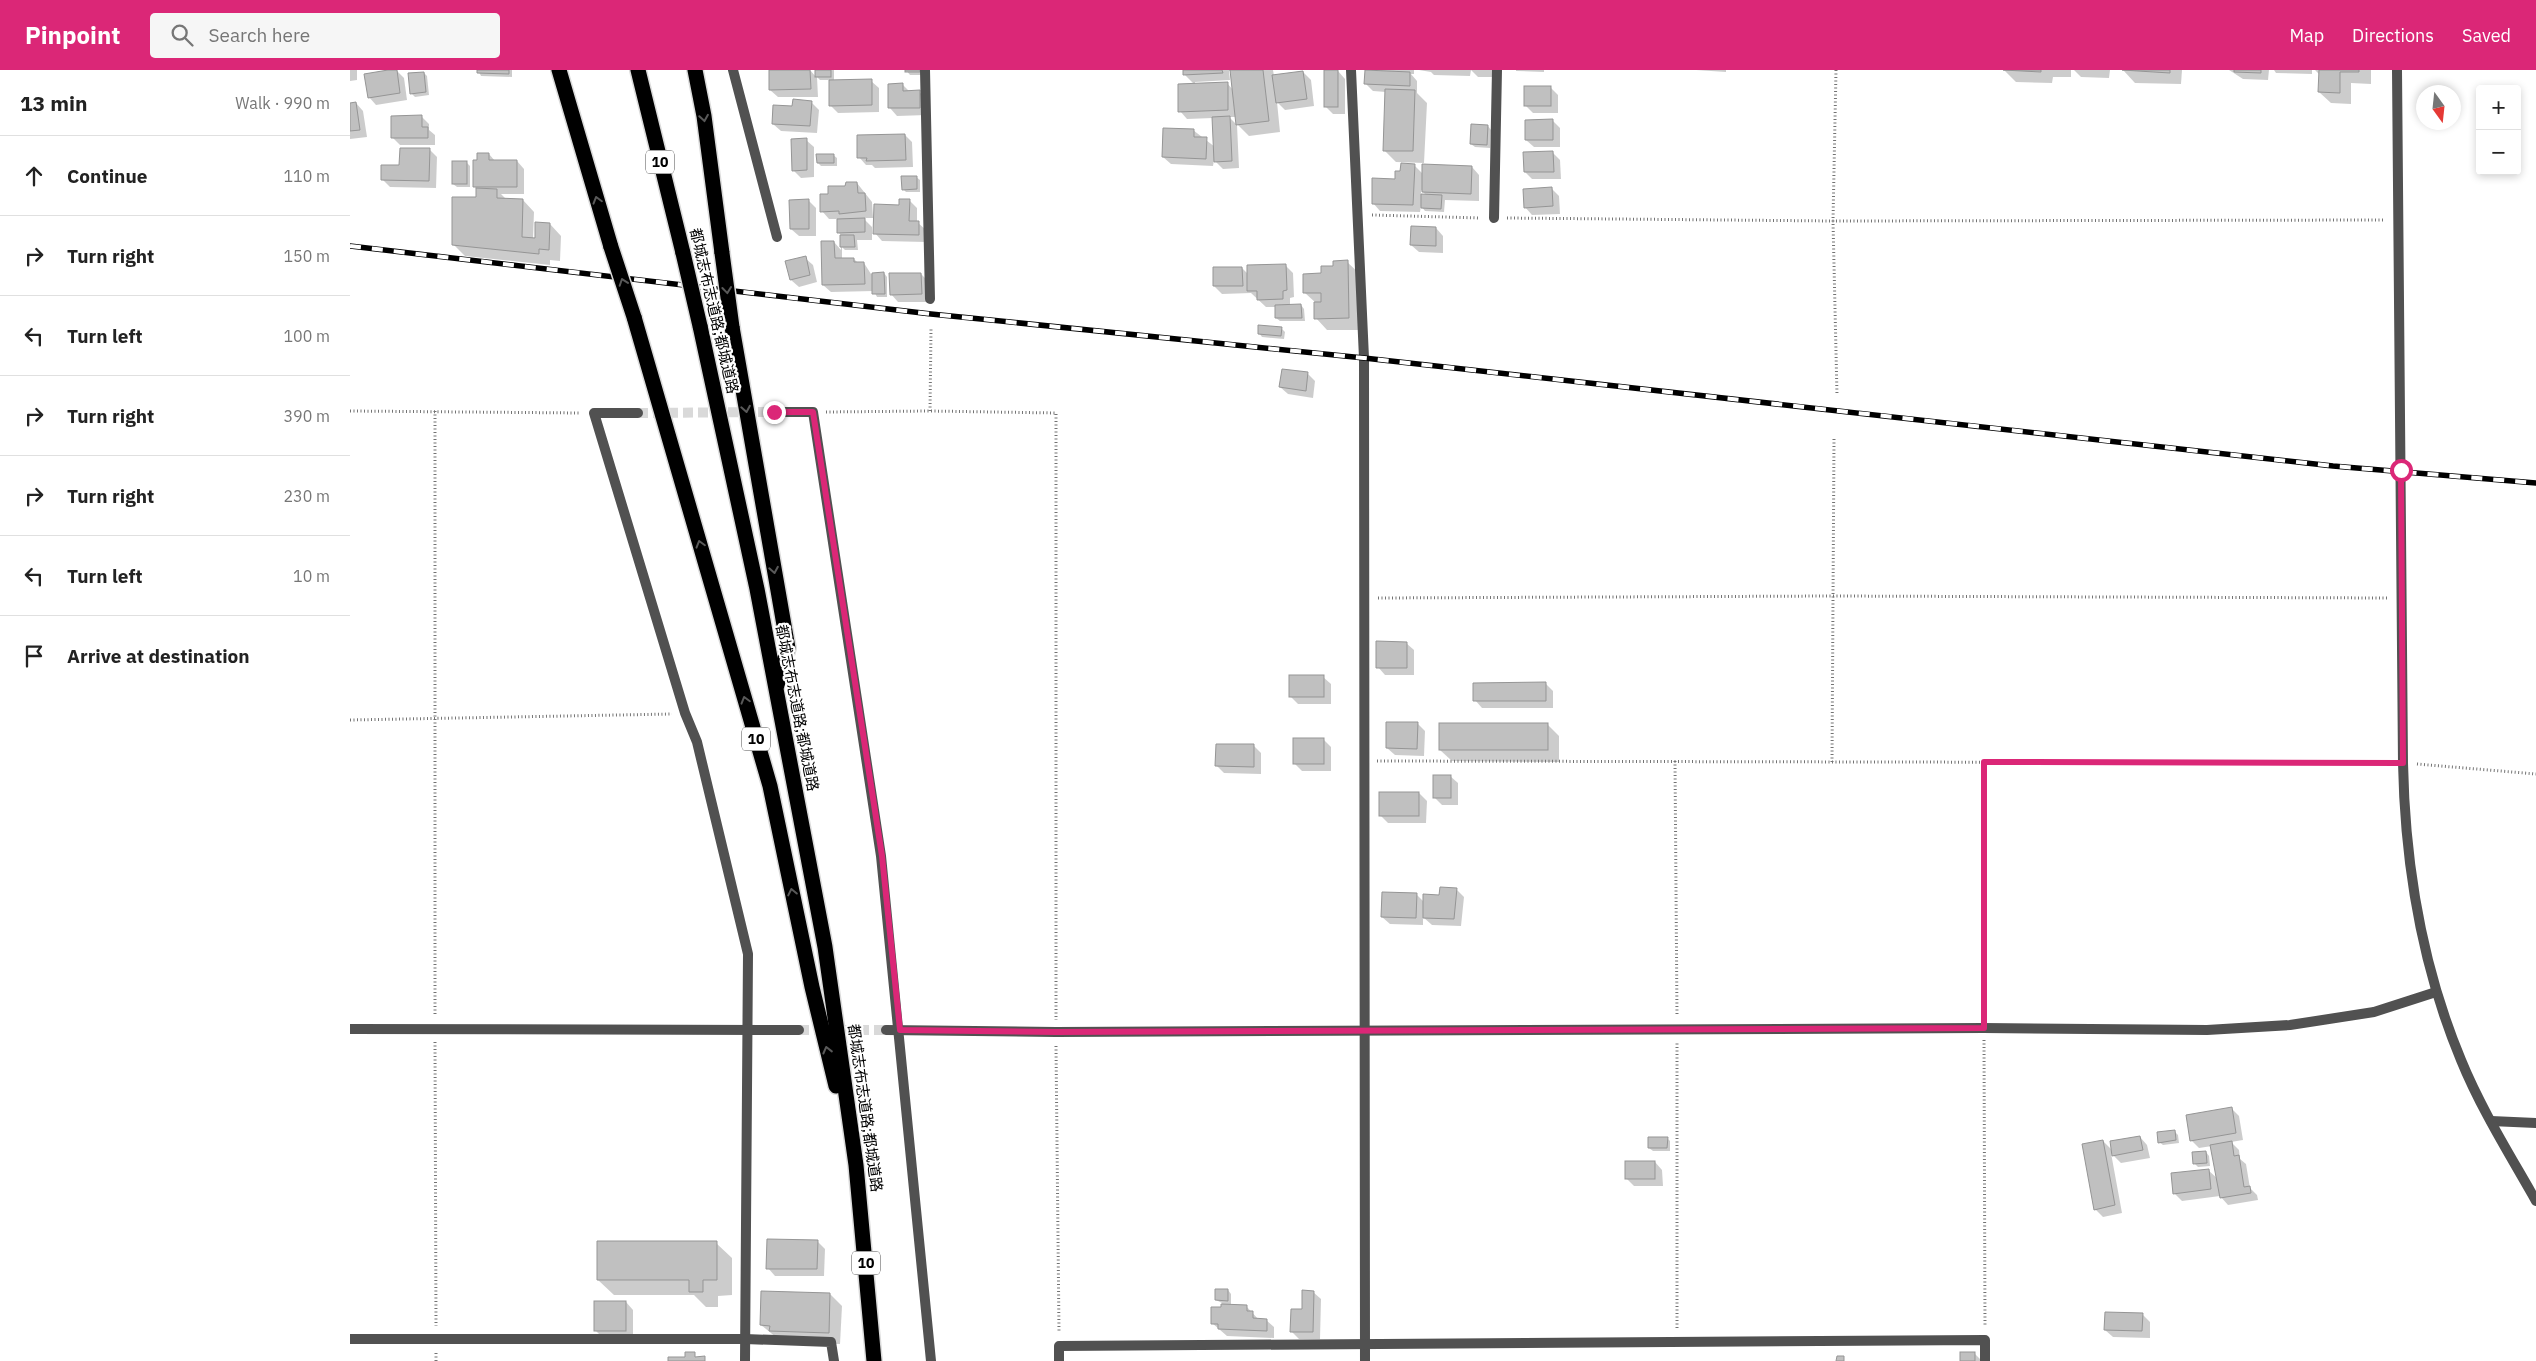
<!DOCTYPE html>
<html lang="en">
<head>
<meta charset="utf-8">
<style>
	:root { --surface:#fff; --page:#f6f6f6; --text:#222; --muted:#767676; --line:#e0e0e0; --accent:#db2777 }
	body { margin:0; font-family:"IBM Plex Sans","Noto Sans JP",sans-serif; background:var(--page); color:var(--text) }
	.controls { position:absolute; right:15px; top:15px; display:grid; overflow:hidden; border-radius:5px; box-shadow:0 2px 8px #0003 }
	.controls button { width:45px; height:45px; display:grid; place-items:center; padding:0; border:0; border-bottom:1px solid var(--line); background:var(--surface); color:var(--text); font:25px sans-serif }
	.compass { position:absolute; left:2066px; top:15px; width:45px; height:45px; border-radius:50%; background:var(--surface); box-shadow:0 2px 8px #0003; rotate:165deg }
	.stop { position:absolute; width:15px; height:15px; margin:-11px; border:4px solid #db2777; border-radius:50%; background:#fff }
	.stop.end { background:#db2777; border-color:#fff; box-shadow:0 1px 5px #0008 }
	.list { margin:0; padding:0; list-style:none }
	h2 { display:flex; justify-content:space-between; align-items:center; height:65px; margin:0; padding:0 20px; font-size:21px }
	h2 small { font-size:16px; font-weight:400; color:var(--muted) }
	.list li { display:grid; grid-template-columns:32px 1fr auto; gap:15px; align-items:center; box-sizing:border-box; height:80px; padding:0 20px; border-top:1px solid var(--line) }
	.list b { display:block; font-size:19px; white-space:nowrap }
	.list em { font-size:16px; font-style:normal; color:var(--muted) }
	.icon { flex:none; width:28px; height:28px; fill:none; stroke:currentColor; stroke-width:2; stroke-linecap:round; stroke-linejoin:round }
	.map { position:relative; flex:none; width:2186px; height:1291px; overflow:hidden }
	header { display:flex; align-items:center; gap:30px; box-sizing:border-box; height:70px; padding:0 25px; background:var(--accent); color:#fff }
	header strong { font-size:24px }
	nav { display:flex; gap:28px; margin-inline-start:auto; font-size:18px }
	.search { width:350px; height:45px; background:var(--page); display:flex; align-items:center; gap:12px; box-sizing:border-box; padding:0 18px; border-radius:5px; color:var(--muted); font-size:19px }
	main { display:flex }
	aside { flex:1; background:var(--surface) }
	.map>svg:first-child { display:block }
	.shadow { fill:#0003; fill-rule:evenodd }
	.building { fill:#c0c0c0; stroke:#959595 }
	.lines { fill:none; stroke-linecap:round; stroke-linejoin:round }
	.minor-tunnel { stroke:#d9d9d9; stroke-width:10; stroke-dasharray:10 5; stroke-linecap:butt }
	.motorway-casing { stroke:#dbdbdb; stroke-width:18 }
	.path { stroke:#737373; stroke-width:3; stroke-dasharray:1 2.5; stroke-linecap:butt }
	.minor { stroke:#515151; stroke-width:10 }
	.tertiary { stroke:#515151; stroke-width:10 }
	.motorway { stroke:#000; stroke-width:15 }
	.rail-casing { stroke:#000; stroke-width:5.5 }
	.rail { stroke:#fff; stroke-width:4; stroke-dasharray:11; stroke-linecap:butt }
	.motorway-bridge-casing { stroke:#dbdbdb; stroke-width:18; stroke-linecap:butt }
	.motorway-bridge { stroke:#000; stroke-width:15 }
	.oneway { stroke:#595959 }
	.route { stroke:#db2777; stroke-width:6 }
	.labels { text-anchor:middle; stroke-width:4.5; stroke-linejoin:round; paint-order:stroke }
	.shield { fill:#fff; stroke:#4c4c4c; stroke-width:1 }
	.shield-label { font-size:14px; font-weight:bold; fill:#000 }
	.street-label { font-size:15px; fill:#000; stroke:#fff }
</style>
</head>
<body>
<header>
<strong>Pinpoint</strong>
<div class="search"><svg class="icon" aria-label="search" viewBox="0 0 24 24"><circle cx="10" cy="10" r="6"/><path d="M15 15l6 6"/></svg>Search here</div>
<nav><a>Map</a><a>Directions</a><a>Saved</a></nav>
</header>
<main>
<aside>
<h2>13 min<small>Walk · 990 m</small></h2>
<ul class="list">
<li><svg class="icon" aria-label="ahead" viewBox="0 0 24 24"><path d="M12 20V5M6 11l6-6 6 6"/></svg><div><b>Continue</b></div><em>110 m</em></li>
<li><svg class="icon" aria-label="right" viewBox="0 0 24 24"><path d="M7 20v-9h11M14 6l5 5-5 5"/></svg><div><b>Turn right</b></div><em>150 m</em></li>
<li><svg class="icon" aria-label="left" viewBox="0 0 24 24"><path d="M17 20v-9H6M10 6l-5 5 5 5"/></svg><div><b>Turn left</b></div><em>100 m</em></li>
<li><svg class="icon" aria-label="right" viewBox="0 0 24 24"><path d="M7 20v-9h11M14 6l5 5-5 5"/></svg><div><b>Turn right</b></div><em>390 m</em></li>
<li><svg class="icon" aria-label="right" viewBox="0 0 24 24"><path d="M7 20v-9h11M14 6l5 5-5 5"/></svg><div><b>Turn right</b></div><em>230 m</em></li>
<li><svg class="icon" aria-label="left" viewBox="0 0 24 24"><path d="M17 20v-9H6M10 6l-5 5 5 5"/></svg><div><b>Turn left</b></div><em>10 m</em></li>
<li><svg class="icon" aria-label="arrive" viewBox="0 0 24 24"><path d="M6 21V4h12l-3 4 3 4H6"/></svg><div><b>Arrive at destination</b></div></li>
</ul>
</aside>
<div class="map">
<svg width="2186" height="1291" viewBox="0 0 2186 1291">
	<rect width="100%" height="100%" fill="#fff"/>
	<g class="shadow">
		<path d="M0,0H7V10L0,11Z"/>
		<path d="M46,0L54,8L57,30L26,35L19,27Z"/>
		<path d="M128,0H162V7L131,6Z"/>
		<path d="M460,0L466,7V0H484V11H521L529,18V42L488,43L480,35V10H470L467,7L468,27H428L420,20Z"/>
		<path d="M556,0H572L573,5H560Z"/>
		<path d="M834,0H923L924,6L953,2L961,10L964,36L935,40L927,32L930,62L899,66L887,54L886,47H879L887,55L889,98L873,99L864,90L863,96L821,94L813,87L843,60L865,77L863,48L837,49L830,41L844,14L835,5ZM879,1H881L883,20L877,13L845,14V12L880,10Z"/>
		<path d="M1013,0L1027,2L1025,0H1064V4H1061L1067,11V23L1077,33L1074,93L1046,92L1034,80L1036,22L1023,21L1016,14V1Z"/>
		<path d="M1069,0H1121L1120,6L1084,5L1081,2Z"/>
		<path d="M1121,0H1146L1145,7H1128Z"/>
		<path d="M1166,0H1194V2L1166,1Z"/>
		<path d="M1346,0H1376V2Z"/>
		<path d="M1654,0H1721V7H1703L1702,13L1666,12Z"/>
		<path d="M1724,0H1760L1759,8L1731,7Z"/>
		<path d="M1773,0H1832L1831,14L1785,13Z"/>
		<path d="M1879,0H1919L1918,10L1893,9Z"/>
		<path d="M1924,0H1962V4L1926,3Z"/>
		<path d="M1965,0H2021V14L2001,13V34L1981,33L1969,22L1970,5Z"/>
		<path d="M988,1L995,9V44H983L975,36Z"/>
		<path d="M74,3L77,6L79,25L65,27L62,24Z"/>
		<path d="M553,15L560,22H569L577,29V45L547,46L540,38Z"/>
		<path d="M1200,17L1208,25V43H1183L1175,35Z"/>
		<path d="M461,32L469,40L467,63L431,61L423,54L443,37Z"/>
		<path d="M6,33L13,41L17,67L0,69V34Z"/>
		<path d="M72,47L79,54V60L85,65V75H50L42,67Z"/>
		<path d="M1202,50L1210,58V77H1184L1176,70Z"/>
		<path d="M1138,56L1141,60L1140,78L1125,77L1121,74Z"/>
		<path d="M555,65L562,72L563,97L525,98L522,95H516L509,87Z"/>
		<path d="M456,70L464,77V107L451,108L443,100Z"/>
		<path d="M79,79L87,87L86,118L40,117L32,109Z"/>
		<path d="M1202,82L1210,90L1211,109H1182L1175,102Z"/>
		<path d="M139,84L145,91H167L174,99V124H151L157,130H173L184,142L183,169L200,154L211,166L210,191L200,190V195L115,186L104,175L127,129V120L124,116Z"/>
		<path d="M483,85L487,88V96H471L468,93Z"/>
		<path d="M116,92L120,96V117H107L103,114Z"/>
		<path d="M1064,95L1073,104L1122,97L1129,105V131L1095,130L1094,142L1075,141L1071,136L1070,142L1030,141L1023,133L1052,102ZM1071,120L1077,126H1071Z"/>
		<path d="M566,107L570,110V122H556L553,119Z"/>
		<path d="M507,113L522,132L523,148H513L522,157V170H507L508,180H495L492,177V189H504L508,193H514L521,204L534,203L537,207V227H527L524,221L481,222L473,215L484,172L491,180V165L488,162V149H479L472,141L480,125Z"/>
		<path d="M1202,119L1209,126L1210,144L1182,145L1175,137Z"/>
		<path d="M458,130L466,138V166H449L441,159Z"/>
		<path d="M560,131L567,138V152L576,160V172L532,171L525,163L550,136Z"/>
		<path d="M1086,158L1093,166V183L1069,182L1061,175Z"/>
		<path d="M455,188L463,195L467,212L449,217L441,210Z"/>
		<path d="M997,192L1009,203L1010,260H977L966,248V233L955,223L972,204Z"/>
		<path d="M936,196L943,203L944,227L940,228V236L951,235L954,239L955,251H930L926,248V237H916L901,223L872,224L864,216L892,198L898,204Z"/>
		<path d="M571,204L579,212V232H548L541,224Z"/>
		<path d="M931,258L935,262L934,269L912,267L909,263Z"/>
		<path d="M957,303L965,311L963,328L938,324L930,317Z"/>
		<path d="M1056,573L1064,580V605H1035L1028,597Z"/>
		<path d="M973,607L981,614V634H948L940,626Z"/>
		<path d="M1196,614L1203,621V638H1132L1125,630Z"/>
		<path d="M1067,653L1075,661L1074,686L1045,685L1037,678Z"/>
		<path d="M1197,654L1209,666V692L1102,691L1090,680Z"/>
		<path d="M973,669L981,677V701H952L944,693Z"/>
		<path d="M903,675L911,683V704L874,703L867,696Z"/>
		<path d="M1100,706L1108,713V735H1092L1084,727Z"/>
		<path d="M1069,723L1077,731L1076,753H1038L1030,745Z"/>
		<path d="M1106,819L1114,827L1111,856L1082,855L1073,847V855L1040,854L1032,847L1066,824L1074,832Z"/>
		<path d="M1881,1038L1889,1046L1893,1070L1881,1072L1889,1080L1890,1089L1896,1094L1900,1118L1907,1125L1908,1130L1878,1135L1870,1126L1832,1131L1824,1123L1858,1100L1868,1109L1862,1076L1849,1078L1841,1070Z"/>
		<path d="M1824,1061L1828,1065L1829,1073L1813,1075L1809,1072Z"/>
		<path d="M1790,1067L1797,1075L1800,1088L1771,1093L1761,1083L1772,1143L1753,1147L1745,1139L1753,1071L1763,1081Z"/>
		<path d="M1317,1068L1320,1071V1081H1303L1299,1078Z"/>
		<path d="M1856,1082L1859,1086L1860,1096L1848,1097L1845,1094L1844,1083Z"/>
		<path d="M1305,1092L1312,1100L1313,1116H1284L1277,1109Z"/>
		<path d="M467,1171L475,1179L474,1206H425L418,1198Z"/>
		<path d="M366,1173L382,1188V1225L368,1226V1237H356L344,1225H264L248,1210Z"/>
		<path d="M878,1220L881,1224V1236H896L909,1250H916L924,1257V1268L877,1266L862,1253L872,1239V1233L866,1230Z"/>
		<path d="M963,1222L971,1229L970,1269H949L942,1262Z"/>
		<path d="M480,1224L492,1236L490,1274L432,1272L411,1255Z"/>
		<path d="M276,1232L283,1240V1268H253L245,1260Z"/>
		<path d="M1793,1245L1800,1252V1268L1763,1267L1755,1260Z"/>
		<path d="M1624,1283L1632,1291H1612Z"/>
	</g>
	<g class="building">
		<path d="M38,0H47L50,23L18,28L14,4Z"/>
		<path d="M127,0H159V4L127,3Z"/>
		<path d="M419,0H460L461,19L419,20Z"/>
		<rect x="465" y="0" width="16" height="7"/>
		<rect x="555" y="0" width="15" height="2"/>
		<path d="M833,0H872L873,3L833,5Z"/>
		<path d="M880,0H913L919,51L886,55Z"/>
		<rect x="974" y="0" width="14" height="37"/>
		<path d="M1015,0L1060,2V16L1014,14Z"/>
		<path d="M1653,0H1691V2Z"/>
		<path d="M1772,0H1820V3Z"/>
		<path d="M1884,0H1911V3L1884,2Z"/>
		<path d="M1969,0H2009V2H1990V23L1968,22Z"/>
		<path d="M953,1L957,29L926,33L922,5Z"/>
		<path d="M74,2L76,22L60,24L58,3Z"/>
		<path d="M522,9V35L479,36V10Z"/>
		<path d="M878,12V40L828,42V14Z"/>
		<path d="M553,13V21L570,20V38H538V14Z"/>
		<rect x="1174" y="16" width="27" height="20"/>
		<path d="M1035,19L1065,20L1063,81H1033Z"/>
		<path d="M443,29L462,31L460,56L422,54L423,35L442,36Z"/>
		<path d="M6,32L10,60L0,61V33Z"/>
		<path d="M72,45V57H78V68H41V46Z"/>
		<path d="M880,46L882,91L864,92L862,47Z"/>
		<path d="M1203,49V70H1175V50Z"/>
		<path d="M1121,54L1138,55L1137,75L1120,74Z"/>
		<path d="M813,58L844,59V67H857L856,89L812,87Z"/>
		<path d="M555,64L556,90L516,91L517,88H507V65Z"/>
		<path d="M457,68V100L442,101L441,69Z"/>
		<path d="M50,78H80L79,111L31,110V95H49Z"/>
		<path d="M1203,81L1204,102H1174L1173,82Z"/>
		<path d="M127,83H139V90H167V117H123V90H127Z"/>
		<path d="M466,84H484V93H467Z"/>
		<rect x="102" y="91" width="15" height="23"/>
		<path d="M1051,93L1065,94L1063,135L1022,134V108L1045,109V101H1050Z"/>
		<path d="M1072,94L1122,96L1121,124L1072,122Z"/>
		<path d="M551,106H567V119L552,120Z"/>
		<path d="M496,112H507L508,123H515L516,141L489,144V141L470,142V124H478V116H495Z"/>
		<path d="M1202,117L1203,136L1174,138L1173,119Z"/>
		<path d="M126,118L147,119V128L173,129L172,167L185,168V152L200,153L199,180L189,179V184L102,175V127H126Z"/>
		<path d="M1071,124L1092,125L1091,139L1071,138Z"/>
		<path d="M459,129V159H440L439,130Z"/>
		<path d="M549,129H560L559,151H569V165L523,164L524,134L549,135Z"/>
		<path d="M515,148V162L487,163V149Z"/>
		<path d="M1061,156L1086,157V176L1060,175Z"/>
		<path d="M490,165H504L505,177H490Z"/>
		<path d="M471,171H484L485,188H504V192H514L515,214L472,215Z"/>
		<path d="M456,186L460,205L440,210L435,191Z"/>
		<path d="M998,190L999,248L964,249V232H971V223H953V204L971,203V196H983V191Z"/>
		<path d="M936,194L937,220L933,221V229L907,230V221H897V195Z"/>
		<path d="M863,197H892L893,216H863Z"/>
		<path d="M534,202L535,224H522V203Z"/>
		<path d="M539,203H571L572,224L540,225Z"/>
		<path d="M951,234L952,248H925V235Z"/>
		<path d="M908,255L932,257L931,266L908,264Z"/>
		<path d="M932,299L958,302L956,321L929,317Z"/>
		<path d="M1026,571L1057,572V598H1026Z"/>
		<rect x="939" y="605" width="35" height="22"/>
		<path d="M1196,612V631H1123V613Z"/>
		<path d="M1036,652H1068L1067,679L1036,678Z"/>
		<rect x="1089" y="653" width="109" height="27"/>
		<rect x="943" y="668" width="31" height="26"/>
		<path d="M866,674H904V697L865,696Z"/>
		<rect x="1083" y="705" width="18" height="23"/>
		<rect x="1029" y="722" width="40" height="24"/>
		<path d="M1090,817L1107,818L1104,849L1073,848V824L1089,825Z"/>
		<path d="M1032,822L1067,823L1066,848L1031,847Z"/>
		<path d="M1882,1037L1886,1063L1840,1071L1836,1045Z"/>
		<path d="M1825,1060L1826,1070L1808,1073L1807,1062Z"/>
		<path d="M1790,1066L1793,1080L1762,1086L1760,1071Z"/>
		<path d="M1298,1067H1318L1317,1078H1298Z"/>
		<path d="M1753,1070L1765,1135L1744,1140L1732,1074Z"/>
		<path d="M1882,1071L1884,1086L1889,1085L1894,1117L1900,1116L1901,1123L1870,1128L1860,1075Z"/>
		<path d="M1856,1081L1857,1093L1843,1094L1842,1082Z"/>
		<rect x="1275" y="1091" width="30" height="18"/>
		<path d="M1859,1099L1861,1119L1823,1124L1821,1103Z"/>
		<path d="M417,1169L468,1170L467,1199H416Z"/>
		<path d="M247,1171H367V1210H353V1222H339V1210H247Z"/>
		<path d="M865,1219H878V1231L865,1230Z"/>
		<path d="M952,1220L964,1221L963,1262H940L941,1239H952Z"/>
		<path d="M411,1221L480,1223L479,1263L419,1261L420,1256L410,1255Z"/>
		<rect x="244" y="1231" width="32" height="30"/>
		<path d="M871,1234L897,1235V1241H903V1248L917,1249V1261L868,1259V1254H861V1237H871Z"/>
		<path d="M1755,1242L1793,1243L1792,1261L1754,1260Z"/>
		<path d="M335,1282H345V1287L355,1286V1291H318V1287H335Z"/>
		<rect x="1610" y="1282" width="15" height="9"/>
		<path d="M1487,1286H1494V1291H1486Z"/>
	</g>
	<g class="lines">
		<g class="minor-tunnel">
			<path d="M288,343L424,342"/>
			<path d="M449,960H536"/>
		</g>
		<defs>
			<g id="motorway">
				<path d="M209,0L261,177"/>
				<path d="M288,0L333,183"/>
				<path d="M345,0L354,46L372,183"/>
				<path d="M284,247L420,716L462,917L486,1016"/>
				<path d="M350,256L407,519L475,877L506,1095L524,1291"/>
				<path d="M382,257L438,578L427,615"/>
			</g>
		</defs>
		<use href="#motorway" class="motorway-casing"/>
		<g class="path">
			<path d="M1486,0L1483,151L1487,325"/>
			<path d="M1022,145L1130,148"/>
			<path d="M1157,148L1483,151L2035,150"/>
			<path d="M0,341L231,343"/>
			<path d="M85,341V946"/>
			<path d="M580,341L581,259"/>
			<path d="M476,342L580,341L706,343V950"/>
			<path d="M1028,528L1483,526L2039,528"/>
			<path d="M0,650L322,644"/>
			<path d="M1027,691L2041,693"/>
			<path d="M1325,691L1327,946"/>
			<path d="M1482,692L1484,369"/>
			<path d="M2067,694L2186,704"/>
			<path d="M1634,944V692"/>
			<path d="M1634,970L1635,1257"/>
			<path d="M85,972L86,1256"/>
			<path d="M706,976L709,1262"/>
			<path d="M1327,1258V972"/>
			<path d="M86,1291V1282"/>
		</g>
		<g class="minor">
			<path d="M383,0L427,167"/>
			<path d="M575,0L580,229"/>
			<path d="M1001,0L1014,288L1015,1291"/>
			<path d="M1144,148L1147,0"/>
			<path d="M424,342H463L531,786L581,1291"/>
			<path d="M288,343H244L335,643L347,672L398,884L395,1291"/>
			<path d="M0,959L449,960"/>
			<path d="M536,960L706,962L1633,958L1857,960L1940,955L2024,942L2086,922"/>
			<path d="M2141,1051L2186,1053"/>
			<path d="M0,1269H395L481,1272L484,1291"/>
			<path d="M709,1291V1276L1635,1270V1291"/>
		</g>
		<path class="tertiary" d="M2047,0L2053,693C2055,796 2071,894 2111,990C2131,1039 2160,1085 2186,1131"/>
		<use href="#motorway" class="motorway"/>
		<defs>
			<path id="rail" d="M0,176L581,244L1014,288L1983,396L2186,413"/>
		</defs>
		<use href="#rail" class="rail-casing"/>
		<use href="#rail" class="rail"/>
		<defs>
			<g id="motorway-bridge">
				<path d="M261,177L284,247"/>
				<path d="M333,183L350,256"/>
				<path d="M372,183L382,257"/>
			</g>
		</defs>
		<use href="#motorway-bridge" class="motorway-bridge-casing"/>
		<use href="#motorway-bridge" class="motorway-bridge"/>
	</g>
	<defs><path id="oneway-chevron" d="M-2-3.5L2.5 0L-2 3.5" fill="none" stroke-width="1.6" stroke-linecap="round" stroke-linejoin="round" transform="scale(1.25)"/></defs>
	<g class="oneway">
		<use href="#oneway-chevron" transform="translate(354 48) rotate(81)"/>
		<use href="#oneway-chevron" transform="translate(247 130) rotate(-106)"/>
		<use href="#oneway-chevron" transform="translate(273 212) rotate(-109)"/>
		<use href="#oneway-chevron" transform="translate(377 220) rotate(83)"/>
		<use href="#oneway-chevron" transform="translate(396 339) rotate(80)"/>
		<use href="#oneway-chevron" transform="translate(350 474) rotate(-106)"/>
		<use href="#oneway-chevron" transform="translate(424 500) rotate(80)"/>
		<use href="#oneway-chevron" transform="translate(395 630) rotate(-106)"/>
		<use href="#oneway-chevron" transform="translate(442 822) rotate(-102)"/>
		<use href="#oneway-chevron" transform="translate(477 980) rotate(-104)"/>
	</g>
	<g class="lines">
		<path class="route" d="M424,342H463L532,786L550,960L706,962L1634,958V692L2053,693L2051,400"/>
	</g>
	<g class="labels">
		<g class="shield">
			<rect x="296" y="80.5" width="28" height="23" rx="4"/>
			<rect x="392" y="657.5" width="28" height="23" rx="4"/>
			<rect x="502" y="1181.5" width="28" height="23" rx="4"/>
		</g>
		<g class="shield-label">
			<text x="310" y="97">10</text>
			<text x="406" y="674">10</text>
			<text x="516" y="1198">10</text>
		</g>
		<g class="street-label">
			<text transform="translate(364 241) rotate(77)" y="5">都城志布志道路;都城道路</text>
			<text transform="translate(447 638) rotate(79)" y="5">都城志布志道路;都城道路</text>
			<text transform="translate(515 1038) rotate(82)" y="5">都城志布志道路;都城道路</text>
		</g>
	</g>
</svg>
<div class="controls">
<button>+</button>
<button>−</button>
</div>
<svg class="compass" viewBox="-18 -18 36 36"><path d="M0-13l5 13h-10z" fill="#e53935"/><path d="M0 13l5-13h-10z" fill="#767676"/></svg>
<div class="stop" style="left:2051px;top:400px"></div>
<div class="stop end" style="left:424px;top:342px"></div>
</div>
</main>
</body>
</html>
